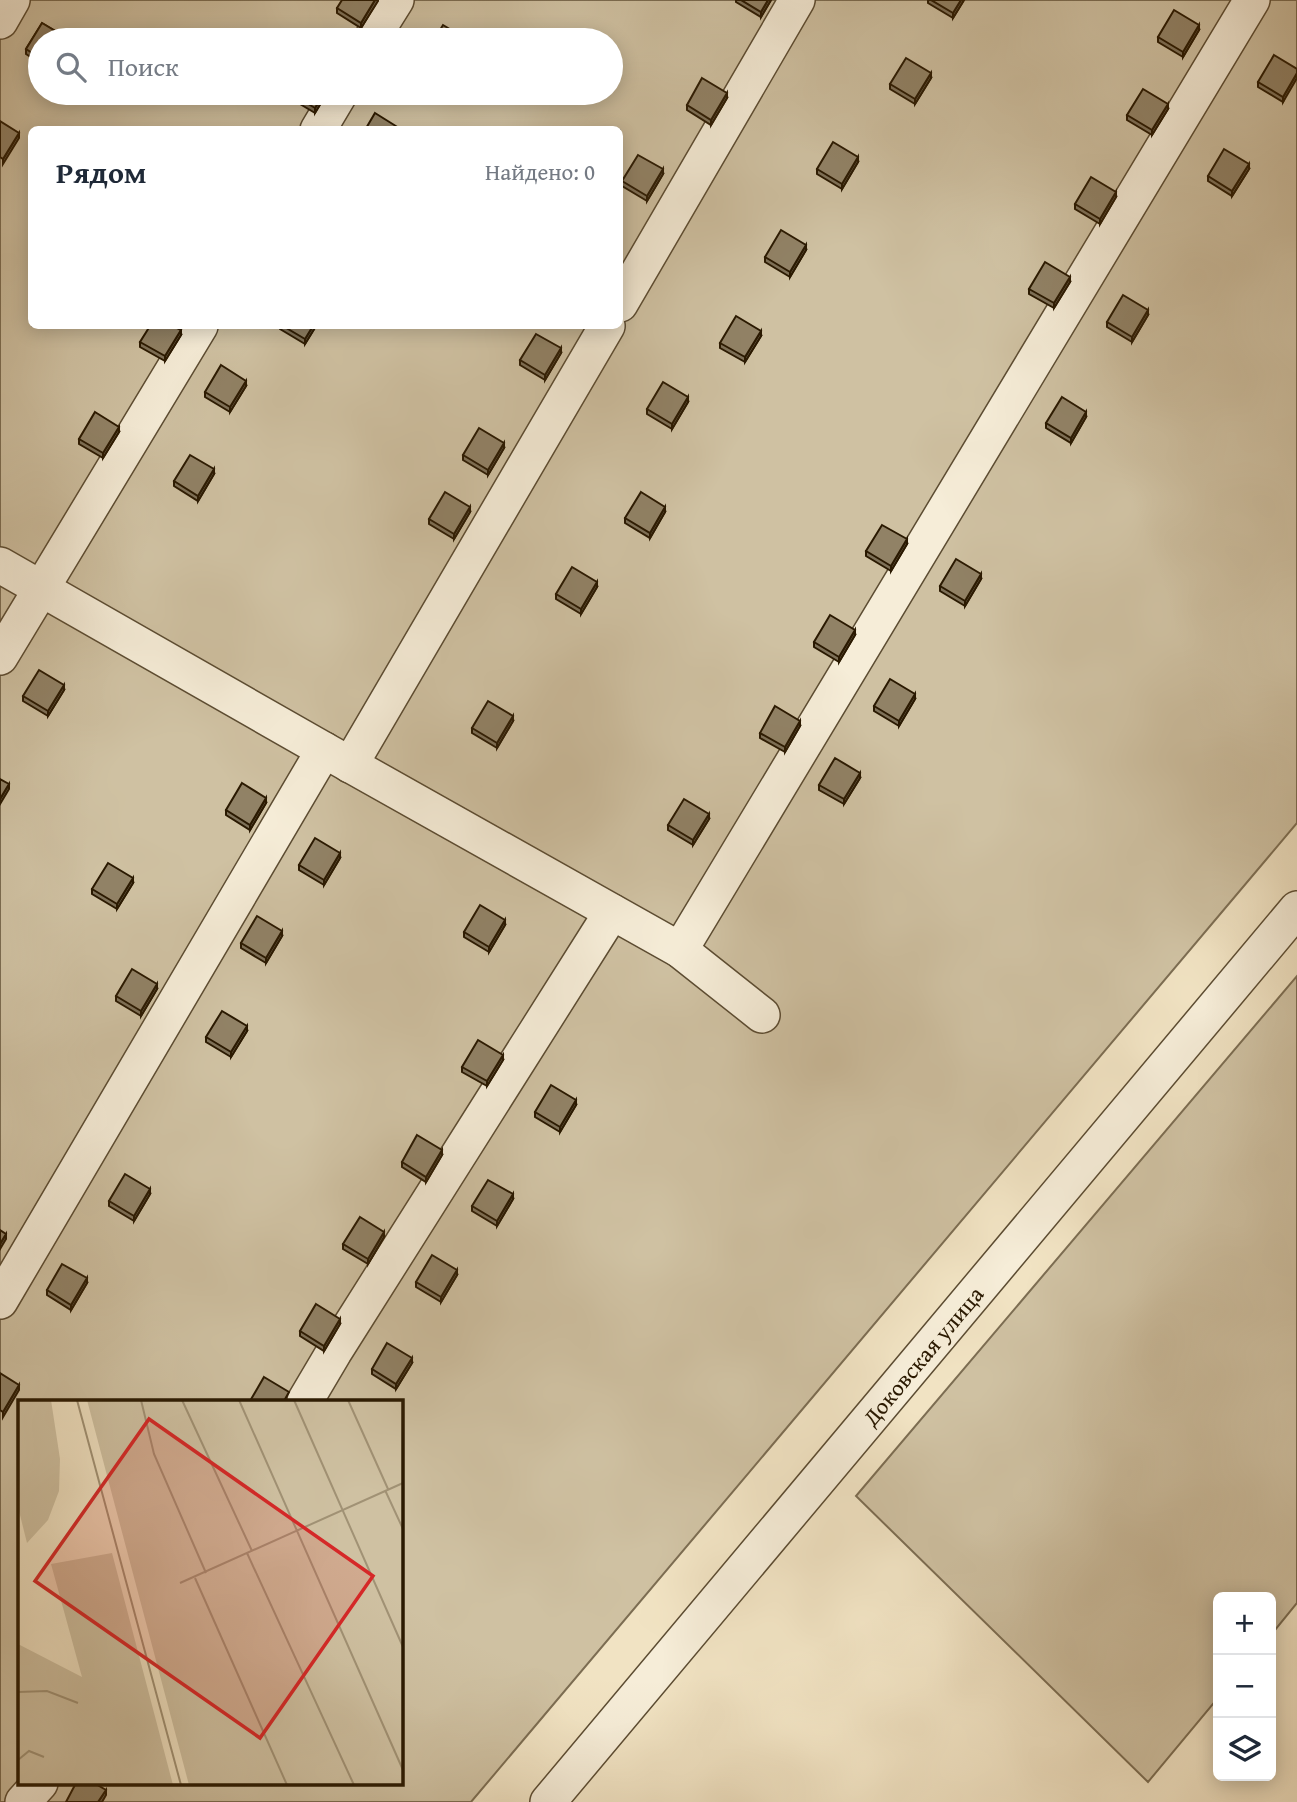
<!DOCTYPE html>
<html lang="ru">
<head>
<meta charset="utf-8">
<style>
	:root { --surface:#fff; --page:#f6f6f7; --text:#1f2937; --muted:#747a83; --line:#e0e1e3 }
	body { margin:0; font-family:"Gentium Book Plus",serif; background:var(--page); color:var(--text) }
	.controls { position:absolute; right:21px; bottom:21px; display:grid; overflow:hidden; border-radius:10px; box-shadow:0 4px 18px #0003 }
	.controls button { width:63px; height:63px; display:grid; place-items:center; padding:0; border:0; border-bottom:2px solid var(--line); background:var(--surface); color:var(--text); font:35px sans-serif }
	.list { margin:0; padding:0; list-style:none }
	h2 { display:flex; justify-content:space-between; align-items:center; height:91px; margin:0; padding:0 28px; font-size:30px }
	h2 small { font-size:23px; font-weight:400; color:var(--muted) }
	.icon { flex:none; width:38px; height:38px; fill:none; stroke:currentColor; stroke-width:2; stroke-linecap:round; stroke-linejoin:round }
	.map { position:relative; flex:none; width:1297px; height:1802px; overflow:hidden }
	.search { position:absolute; background:var(--surface); box-shadow:0 4px 18px #0003; left:28px; top:28px; width:595px; height:77px; display:flex; align-items:center; gap:18px; box-sizing:border-box; padding:0 24px; border-radius:38px; color:var(--muted); font-size:26px }
	.panel { position:absolute; background:var(--surface); box-shadow:0 4px 18px #0003; left:28px; top:126px; width:595px; height:203px; border-radius:10px }
	.map>svg:first-child { display:block }
	.green { fill:#cfc1a2; stroke:#7c6d52; stroke-width:2; fill-rule:evenodd }
	.lines { fill:none; stroke-linecap:round; stroke-linejoin:round }
	.minor-casing { stroke:#5c4c32; stroke-width:38 }
	.minor { stroke:#f6edd8; stroke-width:35 }
	.wall { fill:#7d7058; stroke:#2a1901; stroke-width:2 }
	.shaded-wall { fill:#665b47; stroke:#2a1901; stroke-width:2 }
	.building { fill:#918266; stroke:#2a1901; stroke-width:2 }
	.labels { text-anchor:middle; stroke-width:6; stroke-linejoin:round; paint-order:stroke }
	.street-label { font-size:23px; fill:#2a1901; stroke:#f6edd8 }
	.inset-road { fill:none; stroke:#a19275; stroke-width:2 }
	.view { fill:#d62828; fill-opacity:0.15; stroke:#d62828; stroke-width:3.5 }
	.inset-edge { fill:none; stroke:#2a1901; stroke-width:3.5 }
</style>
</head>
<body>
<div class="map">
<svg width="1297" height="1802" viewBox="0 0 1297 1802">
	<rect width="100%" height="100%" fill="#f1e3c3"/>
	<filter id="stains"><feTurbulence type="fractalNoise" baseFrequency=".00286" numOctaves="4"/><feColorMatrix values="0 0 0 0 .2 0 0 0 0 .09 0 0 0 0 .02 0 0 0 .5 -.17"/></filter>
	<radialGradient id="worn" r=".72"><stop offset=".6" stop-color="#630" stop-opacity="0"/><stop offset="1" stop-color="#630" stop-opacity=".3"/></radialGradient>
	<g class="green">
		<path d="M0,0H1297V823L471,1802H0ZM40,40H611V93H40ZM32,130H620V326H32ZM19,1401H401V1783H19Z"/>
		<path d="M1297,976V1603L1271,1635V1597H1218V1698L1148,1782L856,1496Z"/>
	</g>
	<g class="lines">
		<defs>
			<g id="minor">
				<path d="M0,21L12,0"/>
				<path d="M371,40L396,0"/>
				<path d="M318,130L340,93"/>
				<path d="M620,304L797,0"/>
				<path d="M0,565L324,750L680,950L762,1015"/>
				<path d="M0,657L200,326"/>
				<path d="M350,765L607,326"/>
				<path d="M680,950L1252,0"/>
				<path d="M0,1301L324,750"/>
				<path d="M305,1401L334,1352L612,912"/>
				<path d="M23,1802L40,1783"/>
				<path d="M548,1802L1297,909"/>
			</g>
		</defs>
		<use href="#minor" class="minor-casing"/>
		<use href="#minor" class="minor"/>
	</g>
	<g class="wall">
		<path d="M378,0L361,28L337,13V8Z"/>
		<path d="M736,0H771L761,17L736,2Z"/>
		<path d="M928,0H964L953,18L928,3Z"/>
		<path d="M42,23L67,38V40H40V63L26,54V49Z"/>
		<path d="M1199,30L1183,57L1158,42V37Z"/>
		<path d="M1297,69L1283,102L1258,87V82Z"/>
		<path d="M931,78L915,104L890,89V84Z"/>
		<path d="M290,93H327L315,113L290,98Z"/>
		<path d="M727,98L711,125L687,110V105Z"/>
		<path d="M1168,109L1152,135L1127,120V115Z"/>
		<path d="M858,162L842,189L817,174V169Z"/>
		<path d="M1249,169L1232,196L1208,181V176Z"/>
		<path d="M663,174L647,201L622,186V181Z"/>
		<path d="M1116,197L1100,224L1075,209V204Z"/>
		<path d="M806,250L790,277L765,262V257Z"/>
		<path d="M1070,282L1054,308L1029,294V289Z"/>
		<path d="M1148,315L1132,342L1107,327V322Z"/>
		<path d="M280,326H316L305,344L280,329Z"/>
		<path d="M181,335L165,361L140,347V342Z"/>
		<path d="M761,336L745,362L720,348V343Z"/>
		<path d="M561,353L545,380L520,365V360Z"/>
		<path d="M246,386L230,412L205,397V392Z"/>
		<path d="M688,402L672,429L647,414V409Z"/>
		<path d="M1086,417L1071,443L1046,428V423Z"/>
		<path d="M119,432L103,458L79,444V439Z"/>
		<path d="M504,448L488,475L463,460V455Z"/>
		<path d="M214,474L198,501L174,486V481Z"/>
		<path d="M470,512L454,539L429,524V519Z"/>
		<path d="M665,512L650,538L625,523V518Z"/>
		<path d="M907,544L891,571L866,556V551Z"/>
		<path d="M981,579L965,606L940,591V586Z"/>
		<path d="M597,587L581,614L556,599V594Z"/>
		<path d="M855,635L839,662L814,647V642Z"/>
		<path d="M64,690L48,716L23,701V696Z"/>
		<path d="M915,699L899,726L874,711V706Z"/>
		<path d="M513,721L497,748L472,733V728Z"/>
		<path d="M800,726L785,752L760,738V733Z"/>
		<path d="M860,778L844,804L819,790V785Z"/>
		<path d="M266,803L250,830L226,815V810Z"/>
		<path d="M709,819L693,845L668,830V825Z"/>
		<path d="M340,858L324,885L299,870V865Z"/>
		<path d="M133,883L117,909L92,894V889Z"/>
		<path d="M505,925L489,952L464,937V932Z"/>
		<path d="M282,936L266,963L241,948V943Z"/>
		<path d="M157,989L141,1016L116,1001V996Z"/>
		<path d="M247,1031L231,1057L206,1042V1037Z"/>
		<path d="M503,1060L487,1086L462,1072V1067Z"/>
		<path d="M576,1105L560,1132L535,1117V1112Z"/>
		<path d="M442,1155L426,1182L402,1167V1162Z"/>
		<path d="M150,1194L134,1221L109,1206V1201Z"/>
		<path d="M513,1199L497,1226L472,1211V1206Z"/>
		<path d="M384,1237L368,1264L343,1249V1244Z"/>
		<path d="M457,1275L441,1302L416,1287V1282Z"/>
		<path d="M87,1283L71,1310L47,1295V1290Z"/>
		<path d="M340,1324L324,1351L300,1336V1331Z"/>
		<path d="M412,1363L396,1389L372,1374V1369Z"/>
	</g>
	<g class="shaded-wall">
		<path d="M375,0H378V1L361,28V23Z"/>
		<path d="M768,0H771L761,17V12Z"/>
		<path d="M961,0H964L953,18V13Z"/>
		<path d="M1199,25V30L1183,57V52Z"/>
		<path d="M931,73V78L915,104V99Z"/>
		<path d="M1297,73V78L1283,102V97Z"/>
		<path d="M324,93H327L315,113V108Z"/>
		<path d="M727,93V98L711,125V120Z"/>
		<path d="M1168,104V109L1152,135V130Z"/>
		<path d="M19,133V138L3,164V159Z"/>
		<path d="M858,157V162L842,189V184Z"/>
		<path d="M1249,164V169L1232,196V191Z"/>
		<path d="M663,169V174L647,201V196Z"/>
		<path d="M1116,192V197L1100,224V219Z"/>
		<path d="M806,245V250L790,277V272Z"/>
		<path d="M1070,277V282L1054,308V303Z"/>
		<path d="M1148,310V315L1132,342V337Z"/>
		<path d="M313,326H316L305,344V339Z"/>
		<path d="M181,330V335L165,361V356Z"/>
		<path d="M761,331V336L745,362V357Z"/>
		<path d="M561,348V353L545,380V375Z"/>
		<path d="M246,381V386L230,412V407Z"/>
		<path d="M688,397V402L672,429V424Z"/>
		<path d="M1086,412V417L1071,443V438Z"/>
		<path d="M119,427V432L103,458V453Z"/>
		<path d="M504,443V448L488,475V470Z"/>
		<path d="M214,469V474L198,501V496Z"/>
		<path d="M470,507V512L454,539V534Z"/>
		<path d="M665,507V512L650,538V533Z"/>
		<path d="M907,539V544L891,571V566Z"/>
		<path d="M981,574V579L965,606V601Z"/>
		<path d="M597,582V587L581,614V609Z"/>
		<path d="M855,630V635L839,662V657Z"/>
		<path d="M64,685V690L48,716V711Z"/>
		<path d="M915,694V699L899,726V721Z"/>
		<path d="M513,716V721L497,748V743Z"/>
		<path d="M800,721V726L785,752V747Z"/>
		<path d="M860,773V778L844,804V799Z"/>
		<path d="M9,784V789L0,804V799Z"/>
		<path d="M266,798V803L250,830V825Z"/>
		<path d="M709,814V819L693,845V840Z"/>
		<path d="M340,853V858L324,885V880Z"/>
		<path d="M133,878V883L117,909V904Z"/>
		<path d="M505,920V925L489,952V947Z"/>
		<path d="M282,931V936L266,963V958Z"/>
		<path d="M157,984V989L141,1016V1011Z"/>
		<path d="M247,1026V1031L231,1057V1052Z"/>
		<path d="M503,1055V1060L487,1086V1081Z"/>
		<path d="M576,1100V1105L560,1132V1127Z"/>
		<path d="M442,1150V1155L426,1182V1177Z"/>
		<path d="M150,1189V1194L134,1221V1216Z"/>
		<path d="M513,1194V1199L497,1226V1221Z"/>
		<path d="M384,1232V1237L368,1264V1259Z"/>
		<path d="M6,1234V1239L0,1249V1244Z"/>
		<path d="M457,1270V1275L441,1302V1297Z"/>
		<path d="M87,1278V1283L71,1310V1305Z"/>
		<path d="M340,1319V1324L324,1351V1346Z"/>
		<path d="M412,1358V1363L396,1389V1384Z"/>
		<path d="M19,1385V1390L3,1417V1412Z"/>
		<path d="M106,1790V1795L102,1802H98Z"/>
	</g>
	<g class="building">
		<path d="M342,0H375L361,23L337,8Z"/>
		<path d="M741,0H768L761,12Z"/>
		<path d="M931,0H961L953,13Z"/>
		<path d="M1174,10L1199,25L1183,52L1158,37Z"/>
		<path d="M42,23L67,38L65,40H40V58L26,49Z"/>
		<path d="M443,25L468,40H434Z"/>
		<path d="M1274,55L1297,69V73L1283,97L1258,82Z"/>
		<path d="M906,58L931,73L915,99L890,84Z"/>
		<path d="M702,78L727,93L711,120L687,105Z"/>
		<path d="M1143,89L1168,104L1152,130L1127,115Z"/>
		<path d="M290,93H324L315,108Z"/>
		<path d="M375,113L399,128L398,130H365Z"/>
		<path d="M0,121L19,133L3,159L0,157Z"/>
		<path d="M833,142L858,157L842,184L817,169Z"/>
		<path d="M1224,149L1249,164L1232,191L1208,176Z"/>
		<path d="M638,155L663,169L647,196L622,181Z"/>
		<path d="M1091,177L1116,192L1100,219L1075,204Z"/>
		<path d="M781,230L806,245L790,272L765,257Z"/>
		<path d="M1045,262L1070,277L1054,303L1029,289Z"/>
		<path d="M1123,295L1148,310L1132,337L1107,322Z"/>
		<path d="M736,316L761,331L745,357L720,343Z"/>
		<path d="M150,326H173L181,330L165,356L140,342Z"/>
		<path d="M283,326H313L305,339Z"/>
		<path d="M536,334L561,348L545,375L520,360Z"/>
		<path d="M221,365L246,381L230,407L205,392Z"/>
		<path d="M663,382L688,397L672,424L647,409Z"/>
		<path d="M1062,397L1086,412L1071,438L1046,423Z"/>
		<path d="M95,412L119,427L103,453L79,439Z"/>
		<path d="M479,428L504,443L488,470L463,455Z"/>
		<path d="M190,455L214,469L198,496L174,481Z"/>
		<path d="M445,492L470,507L454,534L429,519Z"/>
		<path d="M641,492L665,507L650,533L625,518Z"/>
		<path d="M882,525L907,539L891,566L866,551Z"/>
		<path d="M956,559L981,574L965,601L940,586Z"/>
		<path d="M572,567L597,582L581,609L556,594Z"/>
		<path d="M830,615L855,630L839,657L814,642Z"/>
		<path d="M39,670L64,685L48,711L23,696Z"/>
		<path d="M890,679L915,694L899,721L874,706Z"/>
		<path d="M488,701L513,716L497,743L472,728Z"/>
		<path d="M775,706L800,721L785,747L760,733Z"/>
		<path d="M835,758L860,773L844,799L819,785Z"/>
		<path d="M0,779L9,784L0,799Z"/>
		<path d="M242,783L266,798L250,825L226,810Z"/>
		<path d="M684,799L709,814L693,840L668,825Z"/>
		<path d="M315,838L340,853L324,880L299,865Z"/>
		<path d="M108,863L133,878L117,904L92,889Z"/>
		<path d="M480,905L505,920L489,947L464,932Z"/>
		<path d="M257,916L282,931L266,958L241,943Z"/>
		<path d="M132,969L157,984L141,1011L116,996Z"/>
		<path d="M222,1011L247,1026L231,1052L206,1037Z"/>
		<path d="M478,1040L503,1055L487,1081L462,1067Z"/>
		<path d="M551,1085L576,1100L560,1127L535,1112Z"/>
		<path d="M417,1135L442,1150L426,1177L402,1162Z"/>
		<path d="M125,1174L150,1189L134,1216L109,1201Z"/>
		<path d="M488,1180L513,1194L497,1221L472,1206Z"/>
		<path d="M360,1217L384,1232L368,1259L343,1244Z"/>
		<path d="M0,1230L6,1234L0,1244Z"/>
		<path d="M432,1255L457,1270L441,1297L416,1282Z"/>
		<path d="M62,1264L87,1278L71,1305L47,1290Z"/>
		<path d="M316,1304L340,1319L324,1346L300,1331Z"/>
		<path d="M387,1343L412,1358L396,1384L372,1369Z"/>
		<path d="M0,1373L19,1385L3,1412L0,1410Z"/>
		<path d="M264,1377L289,1392L284,1401H250Z"/>
		<path d="M76,1783H94L106,1790L98,1802H66Z"/>
	</g>
	<g class="labels">
		<g class="street-label">
			<text transform="translate(923 1356) rotate(-50)" y="8">Доковская улица</text>
		</g>
	</g>
	<g transform="translate(18 1400)">
		<rect width="385" height="385" fill="#f1e3c3"/>
		<path d="M0,0H33L42,59L41,91L30,120L9,143L0,107ZM69,0H385V385H171ZM94,153L155,385H0V244L64,277L33,164Z" fill="#cfc1a2"/>
		<path class="inset-road" d="M59,0L163,385M123,0L136,54L188,173M164,0L234,151M221,0L385,370M276,0L385,247M330,0L370,89M367,90L385,129M229,153L336,385M177,178L269,385M162,183L385,83M0,292L29,291L60,303M0,360L11,351L26,357"/>
		<path class="view" d="M131,19L355,176L242,338L17,181Z"/>
		<rect width="385" height="385" class="inset-edge"/>
	</g>
	<rect width="100%" height="100%" filter="url(#stains)"/>
	<rect width="100%" height="100%" fill="url(#worn)"/>
</svg>
<div class="controls">
<button>+</button>
<button>−</button>
<button><svg class="icon" aria-label="layers" viewBox="0 0 24 24"><path d="M12 4l9 5-9 5-9-5zM3 14l9 5 9-5"/></svg></button>
</div>
<div class="search"><svg class="icon" aria-label="search" viewBox="0 0 24 24"><circle cx="10" cy="10" r="6"/><path d="M15 15l6 6"/></svg>Поиск</div>
<section class="panel">
<h2>Рядом<small>Найдено: 0</small></h2>
<ul class="list">
</ul>
</section>
</div>
</body>
</html>
